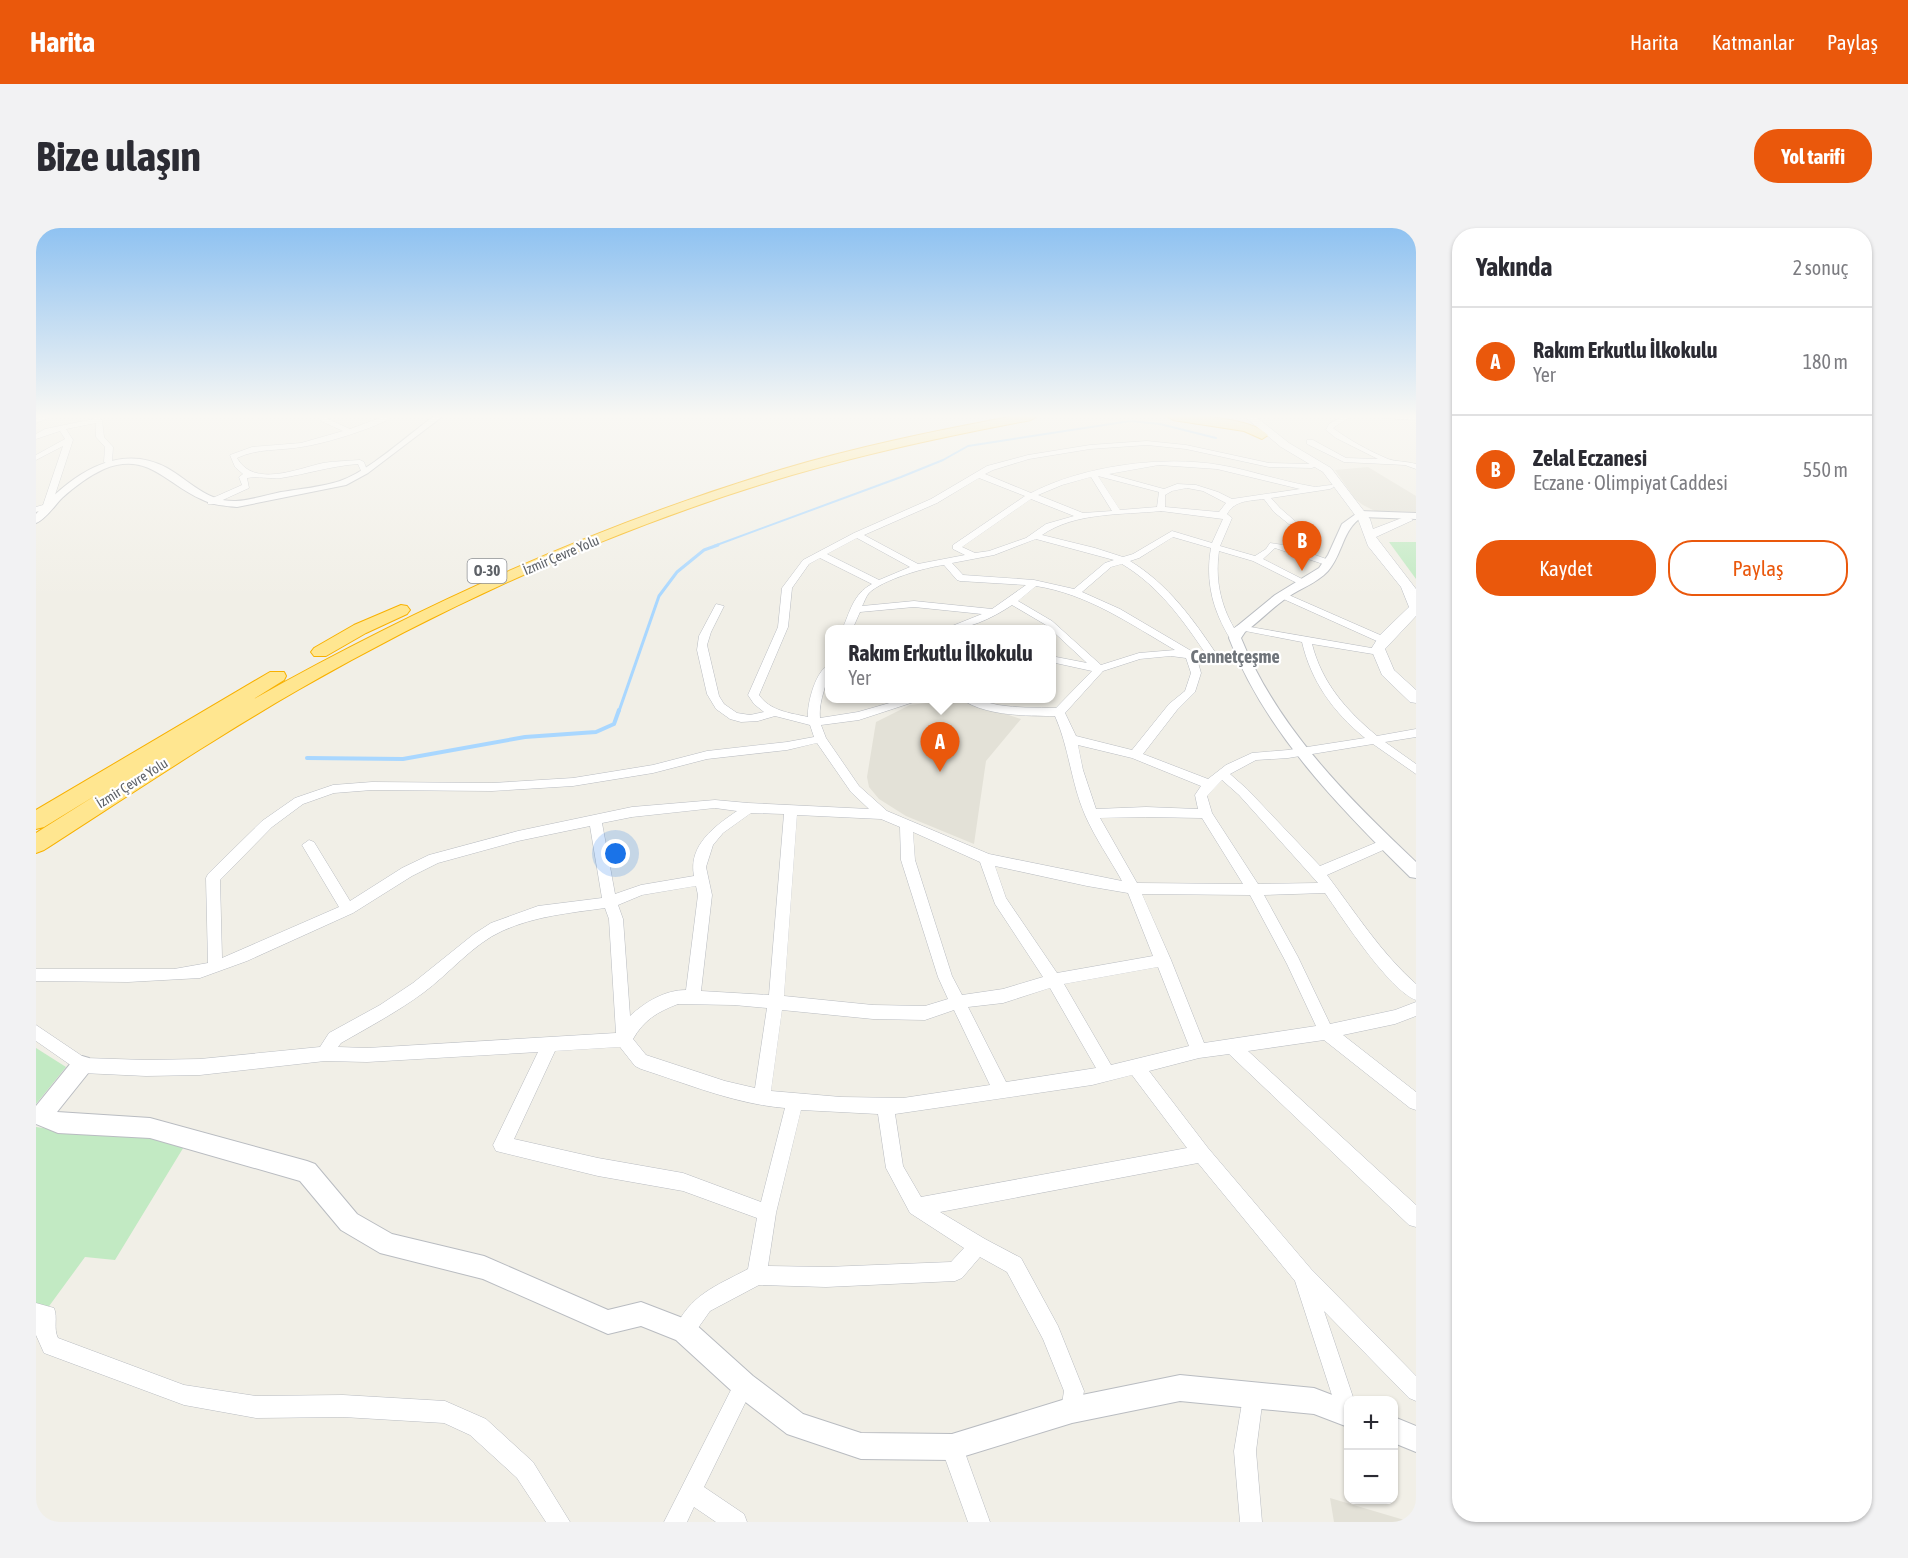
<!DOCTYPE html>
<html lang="tr">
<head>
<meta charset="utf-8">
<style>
	:root { --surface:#fff; --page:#f2f2f3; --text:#2b2b33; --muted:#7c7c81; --line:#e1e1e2; --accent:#ea580c }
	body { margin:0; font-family:"Asap Condensed",sans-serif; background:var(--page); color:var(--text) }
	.controls { position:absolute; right:18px; bottom:18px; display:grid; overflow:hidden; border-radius:12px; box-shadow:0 2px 4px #0004 }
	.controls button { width:54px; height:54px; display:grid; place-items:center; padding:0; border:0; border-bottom:2px solid var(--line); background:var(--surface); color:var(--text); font:30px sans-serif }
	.you { position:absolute; left:580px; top:626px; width:21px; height:21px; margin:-15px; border:4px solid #fff; border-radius:50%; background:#1a73e8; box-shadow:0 0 0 9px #1a73e833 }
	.badge { display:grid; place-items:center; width:39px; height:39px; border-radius:50%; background:var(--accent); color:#fff; font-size:20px; font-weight:700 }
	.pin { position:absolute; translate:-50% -50px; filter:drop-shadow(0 2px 3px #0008) }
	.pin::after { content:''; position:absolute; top:32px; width:21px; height:18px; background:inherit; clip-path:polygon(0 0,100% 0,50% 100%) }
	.popup { position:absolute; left:789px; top:397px; width:231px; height:78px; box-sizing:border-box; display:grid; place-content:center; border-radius:12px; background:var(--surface); filter:drop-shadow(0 2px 4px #0005); font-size:20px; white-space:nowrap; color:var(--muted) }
	.popup b { font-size:22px; color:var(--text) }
	.popup::after { content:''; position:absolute; left:50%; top:100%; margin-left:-12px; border:12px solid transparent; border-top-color:var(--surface) }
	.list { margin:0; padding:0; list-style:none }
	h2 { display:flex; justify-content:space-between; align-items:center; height:78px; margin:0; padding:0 24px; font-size:26px }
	h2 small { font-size:20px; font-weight:400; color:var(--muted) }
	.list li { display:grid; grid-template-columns:39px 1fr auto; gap:18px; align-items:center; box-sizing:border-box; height:108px; padding:0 24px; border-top:2px solid var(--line) }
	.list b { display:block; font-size:22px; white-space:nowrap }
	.list p { margin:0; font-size:20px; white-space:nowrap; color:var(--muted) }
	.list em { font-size:20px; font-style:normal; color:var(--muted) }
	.actions { display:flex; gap:12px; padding:18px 24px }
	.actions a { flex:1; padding:14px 0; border:2px solid var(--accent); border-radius:24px; text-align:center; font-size:21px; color:var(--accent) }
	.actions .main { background:var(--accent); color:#fff }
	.map { position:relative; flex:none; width:1380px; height:1294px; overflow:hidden; border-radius:24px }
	header { display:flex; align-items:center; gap:36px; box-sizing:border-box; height:84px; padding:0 30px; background:var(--accent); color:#fff }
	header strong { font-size:28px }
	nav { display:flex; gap:33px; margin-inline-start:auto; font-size:21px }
	.intro { display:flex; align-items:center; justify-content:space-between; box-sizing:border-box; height:144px; padding:0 36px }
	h1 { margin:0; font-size:42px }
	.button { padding:15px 27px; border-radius:24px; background:var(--accent); color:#fff; font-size:21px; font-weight:700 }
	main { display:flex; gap:36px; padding:0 36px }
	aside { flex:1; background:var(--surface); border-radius:24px; box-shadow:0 2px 4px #0004 }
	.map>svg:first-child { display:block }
	.education { fill:#e3e1d7 }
	.green { fill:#c2eac3 }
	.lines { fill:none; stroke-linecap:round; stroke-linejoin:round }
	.stream-far2 { stroke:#a9d7ff; stroke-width:2 }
	.stream-far1 { stroke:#a9d7ff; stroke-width:3 }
	.stream { stroke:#a9d7ff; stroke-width:4 }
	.minor-casing { stroke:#b9bcc1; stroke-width:1 }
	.tertiary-casing { stroke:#b9bcc1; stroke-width:2 }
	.secondary-casing { stroke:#babdc3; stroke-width:1 }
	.motorway-casing { stroke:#f8b100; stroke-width:2 }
	.minor { fill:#fff; fill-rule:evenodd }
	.tertiary { fill:#fff; fill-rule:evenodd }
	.secondary { fill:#fff; fill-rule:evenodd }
	.motorway { fill:#ffe690; fill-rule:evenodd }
	.labels { text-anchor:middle; stroke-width:4.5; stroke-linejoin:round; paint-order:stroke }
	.far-street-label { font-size:14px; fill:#5e6268; stroke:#fff }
	.shield { fill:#fff; stroke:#8e9195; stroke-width:1.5 }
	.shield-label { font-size:15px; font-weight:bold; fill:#5e6268 }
	.far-district-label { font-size:18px; font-weight:bold; fill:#6f747a; stroke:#fff }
</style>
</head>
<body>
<header>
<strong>Harita</strong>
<nav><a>Harita</a><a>Katmanlar</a><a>Paylaş</a></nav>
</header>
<div class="intro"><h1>Bize ulaşın</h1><a class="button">Yol tarifi</a></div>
<main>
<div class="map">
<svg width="1380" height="1294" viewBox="0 0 1380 1294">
	<rect width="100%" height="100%" fill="#f1efe7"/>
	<g class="education">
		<path d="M1332,239L1380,268V284L1339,283L1327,277L1319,271L1299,242Z"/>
		<path d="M914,472L941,477L985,491L950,533L938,616L870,588L843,571L833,559L831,549L840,494L874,477Z"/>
		<path d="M1294,1270L1375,1294H1298Z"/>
	</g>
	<g class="green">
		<path d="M1353,314H1380V351Z"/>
		<path d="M0,820L30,839L0,876Z"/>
		<path d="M0,899L50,906L108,909L149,917L79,1032L49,1029L0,1096Z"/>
	</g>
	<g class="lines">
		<path class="stream-far2" d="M678,318L865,249L907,232L932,218L1094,193L1124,196L1180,210"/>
		<path class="stream-far1" d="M583,483L623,368L641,344L668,322L682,317"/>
		<path class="stream" d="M271,530L367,531L489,509L560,504L578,496L583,482"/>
		<defs>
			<g id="minor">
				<path d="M9,188H18L0,195V191Z"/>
				<path d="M55,188H62L66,192L68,209L77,219L76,234L72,236L68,234L69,219L60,209V195L30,201L37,212L15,279L0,284V279L7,277L27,218L0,232V227L29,211L24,203L0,211V206L9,201L58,191Z"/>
				<path d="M287,188H294L292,191L314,201L349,188H358C340,200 288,216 265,219C243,223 222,220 201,230C218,260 260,241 287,235C299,233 312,233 324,232L328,234L332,245H326L322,236C295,238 271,246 245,250C234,251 221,248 211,250L213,260L178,276H172V272L206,257L203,249L207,246L199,239L194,227L216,219L265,215L307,203L285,193Z"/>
				<path d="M1307,188H1315L1297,200C1313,212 1333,223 1352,231C1360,234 1371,233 1380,236V241L1369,237L1308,234L1271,216V212H1277L1310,230L1342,231L1300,210L1290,202L1293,196Z"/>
				<path d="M1343,188H1380V192L1346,190Z"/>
				<path d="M1111,213L1150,217L1233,235L1276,236L1280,238L1276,240L1233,239L1150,221L1111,217L1054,221L993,231L957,242L949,246L995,265C1047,238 1126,227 1184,237C1214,242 1244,253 1274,258C1281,260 1289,257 1297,257L1298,259L1294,261L1235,270L1244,280L1267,300L1262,321L1296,333V337H1290L1239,320L1227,331L1270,353V357L1267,358L1217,333L1183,323C1179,350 1184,376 1198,400L1203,397L1347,422V426L1343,427L1276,416C1286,455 1310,482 1341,508L1380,501V509L1349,514L1380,536V546L1337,516L1252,530L1220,532L1194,546L1211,561L1284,638L1344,613H1354L1356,616L1354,619L1291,647C1319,684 1345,725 1380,756V772C1353,762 1307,691 1289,665L1228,667L1262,729L1294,796L1359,782L1380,774V788L1359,796L1307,807L1380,864V882L1374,880L1288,812L1212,823L1380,977V999L1373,997L1193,826L1163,830L1113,843L1172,920L1275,1041L1380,1148V1173L1373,1170L1288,1083L1318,1172H1312V1195L1304,1192L1259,1053L1162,935L904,984L949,1011L985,1030L1022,1098L1048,1163L1043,1189L1036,1193L1029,1189L1025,1182L1028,1163L1007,1111L971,1044L944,1029L926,1050L919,1053L790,1059L723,1057L674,1083L655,1110L648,1113L641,1110L638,1103C653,1067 680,1058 712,1041L721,990L647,963L562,948L460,923L457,917L460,911L502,824L331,834L289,833L164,847L110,848L46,845L0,813V797L49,830L110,832L164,831L284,819L293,805L344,777L377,755L438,706L455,695L502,678L566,670L554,598L482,613L402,635L376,648L317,685L211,733L164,750L92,754L0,753V741H138L172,735L170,650L172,646L226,593L259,570L297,557L336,554L456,555L537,550L617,537L671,523L751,514L778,509L774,497L739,488L722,493L705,494L694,491L680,481L671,466L661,422L663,408L680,376L688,378L675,404L671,417L683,468L688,476L701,485L714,487L728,484L718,476L712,467L742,399L746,360L767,332L818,305L895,271L951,238L992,227L1054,217ZM1123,237L1181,241L1264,261L1196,271L1182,264L1160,257L1141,256L1128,261L1073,246ZM1062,248L1123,264L1121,279L1084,282ZM1055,249L1076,283L1047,285L1002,267L1026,257ZM943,250L989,268L917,317V321L929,327L882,336L828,307L901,275ZM1151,260L1167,263L1190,275L1183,284L1129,279V267L1136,263ZM995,271L1038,288L1010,296L990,310L953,323L939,325L926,319ZM1228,271L1238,284L1259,301L1254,318L1234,315L1230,321L1219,328L1184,318L1196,290L1191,286C1199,272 1213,273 1228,271ZM1125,283L1187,291L1176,315L1136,303L1097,326L1087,329L1059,320L1006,307C1039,284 1086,287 1125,283ZM1137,309L1175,320C1169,354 1177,383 1195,412H1203L1204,410L1199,401L1266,414C1275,453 1297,484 1329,510L1252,522L1216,525L1190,537L1172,551L1107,526L1141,482L1159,464L1165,445L1161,431L1205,436L1210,433L1205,430L1181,427C1157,391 1132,356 1094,333L1103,330ZM821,310L874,339L843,352L791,326ZM1000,311L1078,332L1069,335L1038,361L998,352L927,347L916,335L958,327ZM784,330L836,356C817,366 814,384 806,402H816L824,384L878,379L946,386L906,402C931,402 955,391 976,377L1010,397L1051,435L1015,428V434L1056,443L1020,480C1001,480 981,480 962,477C948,474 939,470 924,470C947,488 991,488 1019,488C1033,519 1035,555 1049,587C1059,610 1074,631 1086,653L953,626L851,583L823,558L790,510L785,497L823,492L890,470H871L822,484L784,490C782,471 793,455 793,437C780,442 771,475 772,489C754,485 734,483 723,467L752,399L756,360L773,336ZM1086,336C1123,358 1146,391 1170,426L1157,424L1084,381L1046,364L1075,339ZM908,337L921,352L924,353L990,357L956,381L878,373L826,378C828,375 830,368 833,365C846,352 890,339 908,337ZM1000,358C1052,366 1094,396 1139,422L1103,425L1065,437L1016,393L982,373ZM1135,428L1150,430L1155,445L1149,463L1133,476L1096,522L1040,508L1029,485L1067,443L1104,431ZM781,515L815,564L833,581L712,575L679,572L596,579L482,603L393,627L366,640L314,673L278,614L273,612L266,617L303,679L186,730L184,652L236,599L267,576L298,565L336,562L456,563L537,558L617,545L671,531L751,522ZM1042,517L1096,530L1165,558L1159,567L1162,581L1110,579L1060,581L1047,542ZM1186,552L1203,567L1282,655L1222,656L1176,585L1171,568ZM679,580L701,583C679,598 652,617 658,648L605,657L579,666L566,595L596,589ZM715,585L748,586L733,767L665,763L676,667L670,639L677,617L687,605ZM761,587L845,591L864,599L865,632L902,749L912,771L889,778L837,777L748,768ZM1110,589L1166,590L1207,656L1101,655L1064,590ZM877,604L944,634L959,676L1007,749L967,761L926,767L916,748L879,632ZM959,638L1051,658L1092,665L1117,728L1021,745L970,670ZM660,658L662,667L650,762C629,762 609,774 594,788L587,691L582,677L606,667ZM1106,666L1214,667L1251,736L1280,798L1168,815L1135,732ZM569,680L573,691L580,805L331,820L302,819L305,815C333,799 361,784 387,765C413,746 437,716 466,703C499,688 534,685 569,680ZM1122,739L1153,818L1075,837L1028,756ZM1014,760L1060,840L970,854L932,779L967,775ZM642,776L698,777L731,780L719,860L689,853L610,827L597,811C608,792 621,784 642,776ZM746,782L837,791L889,792L918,782L954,857L867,870L805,869L735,863ZM584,819L599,838L605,841C652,856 699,876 749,880L725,974L647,945L562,930L478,911L519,823ZM1096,847L1151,920L885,969L867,938L859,886L1056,857ZM765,882L842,886L850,940L874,985L928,1020L915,1034L790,1039L732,1038L740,985Z"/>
				<path d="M1246,364L1351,410L1352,412L1351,414H1343L1243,369V365Z"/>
				<path d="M0,1075L18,1080C22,1090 17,1100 22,1110L148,1157L220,1168L307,1167L409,1173L450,1191L497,1234L534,1294H510L481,1250L434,1207L408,1195L307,1189L220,1190L148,1177L8,1125L0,1107Z"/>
				<path d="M708,1147L715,1150L718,1157L668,1259L708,1286L711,1294H680L658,1279L651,1294H628L701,1150Z"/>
				<path d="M1217,1159L1224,1162L1227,1169L1220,1223L1226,1294H1204L1198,1223L1207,1169L1210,1162Z"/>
				<path d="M916,1208L924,1211L954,1294H932L905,1219L908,1211Z"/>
			</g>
			<g id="tertiary">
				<path d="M398,188H407L332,245L310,257L201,279C189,278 176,277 165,271C130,256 112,223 68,241C53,248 39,258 26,270C19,277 10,291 0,295V286C33,249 81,213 131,240C154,253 171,274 200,273C215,272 231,267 245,264C264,261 286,259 304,253C333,243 372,207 398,188Z"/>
				<path d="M1324,283L1380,285V291L1326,289C1306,302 1307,326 1292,343C1281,355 1265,360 1252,369C1237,379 1224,393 1209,404L1205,410C1241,499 1311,569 1380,634V650L1374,649C1303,579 1229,504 1193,410L1200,399L1239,367L1283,340L1292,327L1306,296Z"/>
				<path d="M46,828L53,830L56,837L53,844L21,884L114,890L271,933L279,936L321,986L356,1006L448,1028L572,1082L605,1074L657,1094L717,1148L767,1186L825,1205L916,1206L1036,1169L1144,1147L1278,1160L1312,1173V1199L1278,1186L1144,1173L1036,1195L916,1232L825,1231L751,1206L699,1166L640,1112L605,1098L572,1106L447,1051L344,1025L305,1002L264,953L114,910L22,905L0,896V878L39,830Z"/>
				<path d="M1358,1189L1380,1198V1224L1358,1215Z"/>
			</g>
			<path id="secondary" d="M1208,188H1219L1253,215L1295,240L1334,291L1337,301L1371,288L1377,292L1340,309L1380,361V388L1349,421L1358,442L1380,462V475L1374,474L1346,447L1335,421L1344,407L1373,379L1365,359L1332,318L1322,291L1287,244L1245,219Z"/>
			<g id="motorway">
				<path d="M978,188H1001L995,192C915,207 835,224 756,247C584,298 417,373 262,462C175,512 92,568 8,622L0,625V605L65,564L8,599L0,601V582L234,444H248L250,448L248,452L216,472C383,378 559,298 744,242C820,219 899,203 978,188Z"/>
				<path d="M1131,188C1154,186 1216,190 1232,207L1226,211L1208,203L1137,192Z"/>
				<path d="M365,377L371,378L374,382L371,386L330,405L290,428H278L275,424L278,420L318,397Z"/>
			</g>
		</defs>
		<use href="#minor" class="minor-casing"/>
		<use href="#tertiary" class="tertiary-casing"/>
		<use href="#secondary" class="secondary-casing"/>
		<use href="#motorway" class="motorway-casing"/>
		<use href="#minor" class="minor"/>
		<use href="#tertiary" class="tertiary"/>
		<use href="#secondary" class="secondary"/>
		<use href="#motorway" class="motorway"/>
	</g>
	<linearGradient id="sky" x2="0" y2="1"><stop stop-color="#8fc2f1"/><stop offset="0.51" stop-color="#f9f8f4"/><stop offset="1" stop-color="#f9f8f4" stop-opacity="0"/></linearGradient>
	<rect width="1380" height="369" fill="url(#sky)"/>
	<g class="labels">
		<g class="far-street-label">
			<text transform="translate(525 327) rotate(-23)" y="5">İzmir Çevre Yolu</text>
			<text transform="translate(96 555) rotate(-32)" y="5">İzmir Çevre Yolu</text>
		</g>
		<rect class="shield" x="431.5" y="331" width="39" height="24" rx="4.5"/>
		<g class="shield-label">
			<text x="451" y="348">O-30</text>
		</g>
		<g class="far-district-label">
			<text x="1199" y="435">Cennetçeşme</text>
		</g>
	</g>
</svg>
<div class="controls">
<button>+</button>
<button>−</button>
</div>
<div class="you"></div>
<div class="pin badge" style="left:904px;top:544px">A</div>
<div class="popup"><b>Rakım Erkutlu İlkokulu</b>Yer</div>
<div class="pin badge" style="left:1266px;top:343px">B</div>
</div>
<aside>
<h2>Yakında<small>2 sonuç</small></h2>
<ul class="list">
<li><span class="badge">A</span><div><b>Rakım Erkutlu İlkokulu</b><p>Yer</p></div><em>180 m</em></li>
<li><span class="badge">B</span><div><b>Zelal Eczanesi</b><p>Eczane · Olimpiyat Caddesi</p></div><em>550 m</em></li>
</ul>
<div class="actions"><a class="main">Kaydet</a><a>Paylaş</a></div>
</aside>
</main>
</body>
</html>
